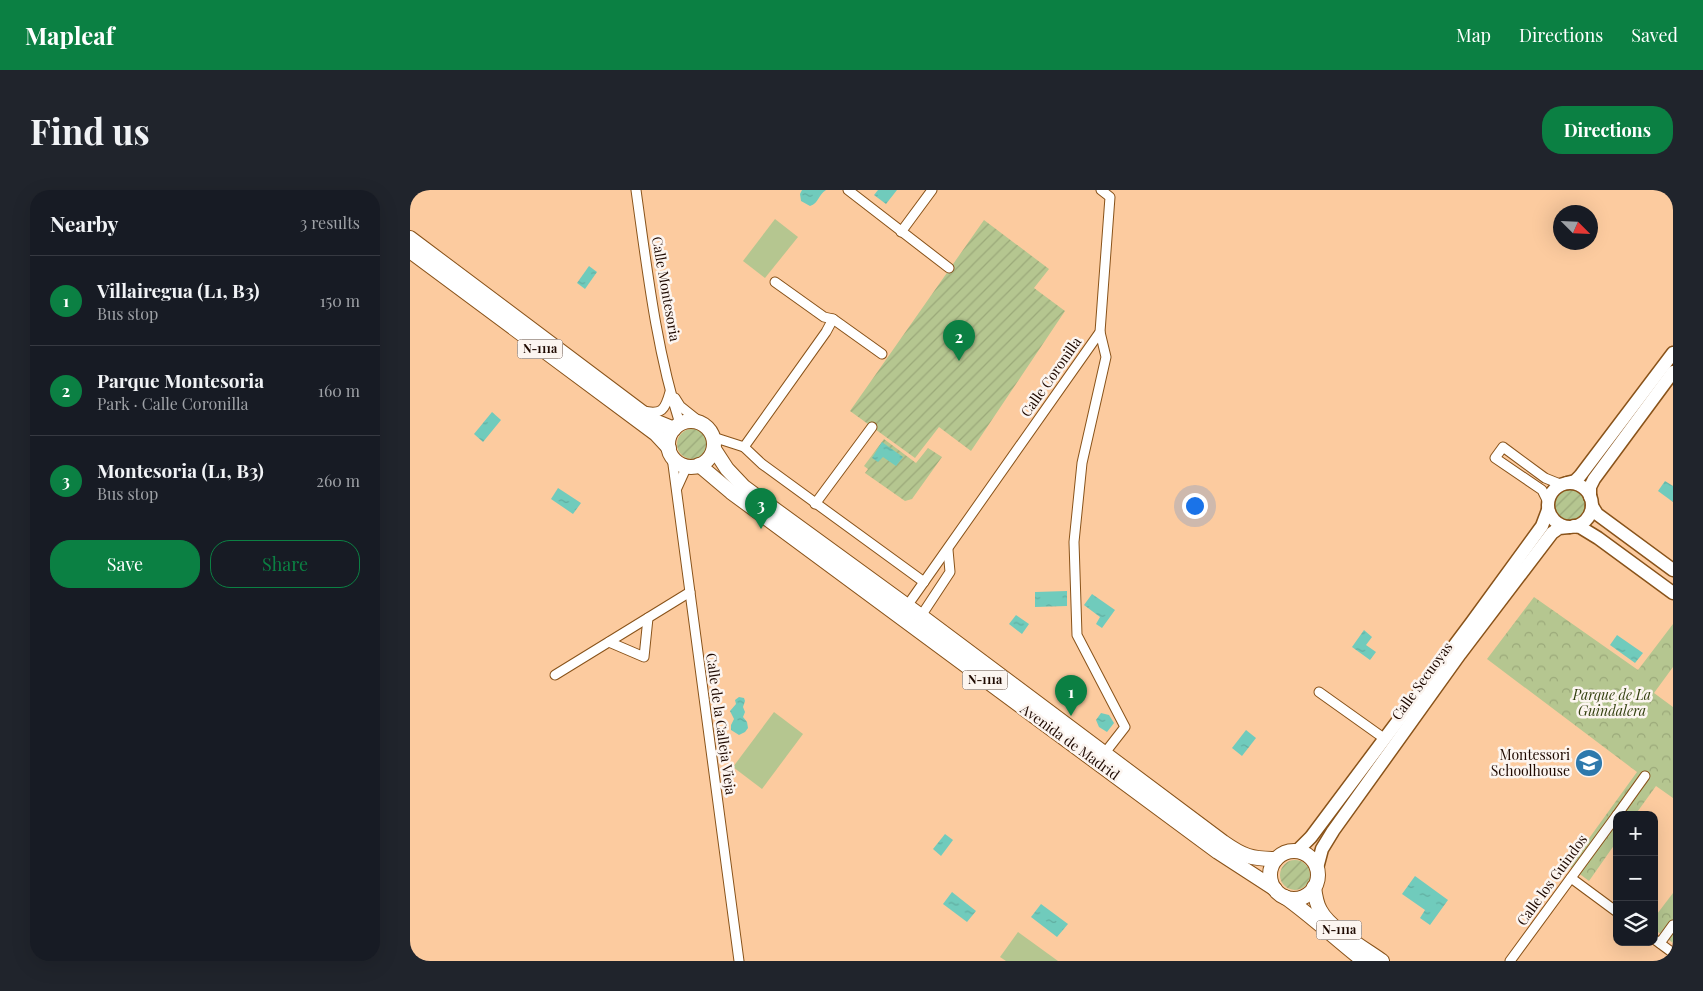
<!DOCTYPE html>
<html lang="en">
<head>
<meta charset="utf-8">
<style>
	:root { --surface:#171b24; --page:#20242c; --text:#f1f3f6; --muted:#9ea1a6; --line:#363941; --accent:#0b8043 }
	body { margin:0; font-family:"Playfair Display",serif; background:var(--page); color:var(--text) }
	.controls { position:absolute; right:15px; bottom:15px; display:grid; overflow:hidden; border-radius:10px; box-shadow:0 5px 20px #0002 }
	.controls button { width:45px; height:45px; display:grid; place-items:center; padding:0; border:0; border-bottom:1px solid var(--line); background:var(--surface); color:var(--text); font:25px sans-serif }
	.compass { position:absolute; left:1143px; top:15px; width:45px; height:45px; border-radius:50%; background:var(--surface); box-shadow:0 5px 20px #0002; rotate:114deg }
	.you { position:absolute; left:784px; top:315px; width:18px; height:18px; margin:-12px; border:4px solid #fff; border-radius:50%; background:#1a73e8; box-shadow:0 0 0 8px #1a73e833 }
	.badge { display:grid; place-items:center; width:32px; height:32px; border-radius:50%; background:var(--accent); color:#fff; font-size:16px; font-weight:700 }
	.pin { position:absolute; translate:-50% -41px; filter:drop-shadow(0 1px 2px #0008) }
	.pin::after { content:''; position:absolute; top:26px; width:18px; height:15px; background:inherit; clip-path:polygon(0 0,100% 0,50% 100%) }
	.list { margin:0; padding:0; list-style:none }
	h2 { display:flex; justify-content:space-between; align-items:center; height:65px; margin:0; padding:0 20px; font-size:21px }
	h2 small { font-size:16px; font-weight:400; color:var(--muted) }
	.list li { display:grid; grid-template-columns:32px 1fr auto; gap:15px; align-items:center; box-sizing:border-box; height:90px; padding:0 20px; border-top:1px solid var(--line) }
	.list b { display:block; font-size:19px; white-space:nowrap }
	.list p { margin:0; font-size:16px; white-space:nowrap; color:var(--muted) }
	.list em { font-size:16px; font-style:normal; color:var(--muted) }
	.actions { display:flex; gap:10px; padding:15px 20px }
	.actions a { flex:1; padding:11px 0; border:1px solid var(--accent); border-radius:20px; text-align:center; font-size:18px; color:var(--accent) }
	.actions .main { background:var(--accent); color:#fff }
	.icon { flex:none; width:28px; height:28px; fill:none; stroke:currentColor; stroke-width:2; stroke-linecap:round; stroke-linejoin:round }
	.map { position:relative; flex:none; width:1263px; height:771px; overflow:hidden; border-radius:20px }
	header { display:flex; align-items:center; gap:30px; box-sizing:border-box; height:70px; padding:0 25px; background:var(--accent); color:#fff }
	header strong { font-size:24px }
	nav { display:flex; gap:28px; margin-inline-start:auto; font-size:18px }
	.intro { display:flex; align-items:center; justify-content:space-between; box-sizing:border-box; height:120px; padding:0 30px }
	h1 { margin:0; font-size:35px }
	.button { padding:12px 22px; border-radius:20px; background:var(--accent); color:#fff; font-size:18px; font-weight:700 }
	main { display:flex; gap:30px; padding:0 30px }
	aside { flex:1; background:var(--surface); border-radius:20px; box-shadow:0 5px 20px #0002 }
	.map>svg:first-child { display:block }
	.park { fill:url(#park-crowns) }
	.garden { fill:url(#garden-furrows) }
	.pitch { fill:#b5c690 }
	.water { fill:url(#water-ripples) }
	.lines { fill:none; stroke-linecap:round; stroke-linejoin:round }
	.street-casing { stroke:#89531a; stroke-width:11 }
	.secondary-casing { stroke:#89531a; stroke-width:15 }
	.primary-casing { stroke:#89531a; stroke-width:16 }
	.street { stroke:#fff; stroke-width:9 }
	.secondary { stroke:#fff; stroke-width:12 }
	.primary { stroke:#fff; stroke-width:14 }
	.labels { text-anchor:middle; stroke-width:5; stroke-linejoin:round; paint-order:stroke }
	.shield { fill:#fcf5f0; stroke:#615048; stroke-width:1 }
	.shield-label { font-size:12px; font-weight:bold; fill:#1e0900 }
	.street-label { font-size:14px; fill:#1e0900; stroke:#fcf5f0 }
	.park-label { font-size:14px; font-style:italic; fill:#344110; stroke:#fcf5f0 }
	.poi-label { font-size:14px; fill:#1e0900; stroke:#fcf5f0; text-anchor:end }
</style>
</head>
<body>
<header>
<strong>Mapleaf</strong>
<nav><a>Map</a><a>Directions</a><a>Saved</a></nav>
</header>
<div class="intro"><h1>Find us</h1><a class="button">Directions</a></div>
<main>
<aside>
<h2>Nearby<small>3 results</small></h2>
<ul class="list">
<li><span class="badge">1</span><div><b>Villairegua (L1, B3)</b><p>Bus stop</p></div><em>150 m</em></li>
<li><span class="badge">2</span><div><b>Parque Montesoria</b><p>Park · Calle Coronilla</p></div><em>160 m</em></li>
<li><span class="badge">3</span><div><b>Montesoria (L1, B3)</b><p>Bus stop</p></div><em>260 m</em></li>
</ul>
<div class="actions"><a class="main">Save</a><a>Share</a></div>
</aside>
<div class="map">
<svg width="1263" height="771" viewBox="0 0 1263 771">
	<defs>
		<pattern id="park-crowns" width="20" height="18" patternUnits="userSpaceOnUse" patternTransform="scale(1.25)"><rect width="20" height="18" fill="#b5c690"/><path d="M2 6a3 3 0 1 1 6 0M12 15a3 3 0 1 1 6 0" fill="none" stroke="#9ba97a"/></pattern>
		<pattern id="garden-furrows" width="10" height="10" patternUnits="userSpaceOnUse" patternTransform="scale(1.25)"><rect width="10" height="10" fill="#b5c690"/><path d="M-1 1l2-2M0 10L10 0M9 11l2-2" fill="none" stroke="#9ba97a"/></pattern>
		<pattern id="water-ripples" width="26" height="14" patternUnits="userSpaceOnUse" patternTransform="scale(1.25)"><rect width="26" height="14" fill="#70cbbc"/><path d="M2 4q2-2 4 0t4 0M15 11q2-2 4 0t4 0" fill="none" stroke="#61ada0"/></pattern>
	</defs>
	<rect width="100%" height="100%" fill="#fccb9f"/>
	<g class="park">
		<path d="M1124,407L1228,480L1263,434V477L1244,503L1263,517V608L1246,596L1225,625H1207V651L1179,691L1159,676L1227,582L1077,469Z"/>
		<path d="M1263,703V753L1244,739V728Z"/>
	</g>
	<g class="garden">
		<path d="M574,30L639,79L624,98L655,121L561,261L529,237L505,268L440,221Z"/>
		<circle cx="282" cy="254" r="15"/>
		<path d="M474,249L506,273L518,258L532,267L502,309L495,311L455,283L458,279L454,276Z"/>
		<circle cx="1159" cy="313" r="19"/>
		<circle cx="885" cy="685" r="15"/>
	</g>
	<g class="pitch">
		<path d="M365,29L388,47L355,88L333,71Z"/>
		<path d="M364,522L393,544L352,599L323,577Z"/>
		<path d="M608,742L648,771H596L590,767Z"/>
	</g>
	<g class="water">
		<path d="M392,0H416C408,5 409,13 400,16L391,11L390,4Z"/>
		<path d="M468,0H487L476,14L464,5Z"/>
		<path d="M179,76L187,82L175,99L167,93Z"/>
		<path d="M82,222L91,230L73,252L64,244Z"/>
		<path d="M472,252L493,267L486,276L473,267L468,272L462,268Z"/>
		<path d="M1255,291L1263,296V312L1248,301Z"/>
		<path d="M148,298L171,313L163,324L141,309Z"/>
		<path d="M657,401V416L625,417V402Z"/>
		<path d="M682,404L705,420L692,438L686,434L690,427L674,415Z"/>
		<path d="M606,425L619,434L612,444L599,434Z"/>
		<path d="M954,440L962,447L956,455L966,462L960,470L942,457Z"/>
		<path d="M1207,445L1233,463L1225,473L1200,455Z"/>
		<path d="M329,507L334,508L335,511L333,517L335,522L333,527L337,532L338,538L335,542L329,545L321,540V535L324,529L320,521L326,514L325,510Z"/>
		<path d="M691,523L699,525L704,533L697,542L689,537L686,530Z"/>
		<path d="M836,540L846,548L832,566L822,558Z"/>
		<path d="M535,644L543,650L531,666L523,659Z"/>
		<path d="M1005,686L1038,710L1020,735L1010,728L1015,720L992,704Z"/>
		<path d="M542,702L566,721L557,732L533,714Z"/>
		<path d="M631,714L658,734L647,747L621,727Z"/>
	</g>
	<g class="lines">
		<defs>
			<g id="street">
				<path d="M226,0C237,78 246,159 270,234"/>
				<path d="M438,0L539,78"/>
				<path d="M491,42L522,0"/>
				<path d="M365,92L414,127L423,129L472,164"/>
				<path d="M423,129L416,142L334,257L352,274L514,392"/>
				<path d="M690,142L696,167L672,273L664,352L667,445L715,537L694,564"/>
				<path d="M265,208L270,216L290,232"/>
				<path d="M233,221C252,225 255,220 260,202"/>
				<path d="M303,247L334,257"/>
				<path d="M262,267L329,771"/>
				<path d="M267,298L277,276"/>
				<path d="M1138,312L1132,300L1085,268L1093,257L1135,288L1150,294"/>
				<path d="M405,314L462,237"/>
				<path d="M497,416L690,142L700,7L691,0"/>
				<path d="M511,426L540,382L538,360"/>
				<path d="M199,452L234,467L238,428"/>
				<path d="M145,485L280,402"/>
				<path d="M909,502L975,549"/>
				<path d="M1207,625L1235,586"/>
				<path d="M1161,688L1207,722"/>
				<path d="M1244,749L1263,763"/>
				<path d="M1250,753L1263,735"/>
				<path d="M1100,771L1207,625"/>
			</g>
			<g id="secondary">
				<path d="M1157,293L1165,291L1170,286L1263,163"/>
				<circle cx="1160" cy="315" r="22"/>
				<path d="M1180,307V297L1184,289L1263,182"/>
				<path d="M1182,316L1187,324L1263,380"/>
				<path d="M1164,336L1170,337L1188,348L1263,403"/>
				<path d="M887,661L901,647L1062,432L1132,336L1138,320"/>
				<path d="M907,678L912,659L923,641L1050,464L1142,343L1149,338L1159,337"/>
			</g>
			<g id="primary">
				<path d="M0,48L237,226L247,232L264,239"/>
				<path d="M0,61L246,244L259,258"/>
				<circle cx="281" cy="254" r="23"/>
				<path d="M304,259L317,279L334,297L511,426L813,652C833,666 841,669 866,669"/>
				<path d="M289,275L321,302L808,662L865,699"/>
				<circle cx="884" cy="685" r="24"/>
				<path d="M904,697C905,705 906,713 910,720C919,738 955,759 972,771"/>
				<path d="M875,707C903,727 927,750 954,771"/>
			</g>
		</defs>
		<use href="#street" class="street-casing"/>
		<use href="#secondary" class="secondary-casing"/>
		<use href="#primary" class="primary-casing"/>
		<use href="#street" class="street"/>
		<use href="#secondary" class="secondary"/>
		<use href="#primary" class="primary"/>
	</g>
	<defs>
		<symbol id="school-disc" viewBox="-11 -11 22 22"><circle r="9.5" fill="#2e79ac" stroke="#fcf5f0"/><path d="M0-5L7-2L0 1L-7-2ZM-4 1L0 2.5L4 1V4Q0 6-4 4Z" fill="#fff"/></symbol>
	</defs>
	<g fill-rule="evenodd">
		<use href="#school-disc" x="1163" y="557" width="32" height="32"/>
	</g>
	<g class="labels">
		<g class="shield">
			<rect x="107.5" y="149.5" width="45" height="19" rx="4"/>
			<rect x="552.5" y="480.5" width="45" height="19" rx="4"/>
			<rect x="906.5" y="730.5" width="45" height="19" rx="4"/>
		</g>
		<g class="shield-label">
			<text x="130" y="163">N-111a</text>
			<text x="575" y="494">N-111a</text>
			<text x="929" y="744">N-111a</text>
		</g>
		<g class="street-label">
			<text transform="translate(256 99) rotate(80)" y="5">Calle Montesoria</text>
			<text transform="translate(641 187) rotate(-55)" y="5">Calle Coronilla</text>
			<text transform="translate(1012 491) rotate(-54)" y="5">Calle Secuoyas</text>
			<text transform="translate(311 534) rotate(82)" y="5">Calle de la Calleja Vieja</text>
			<text transform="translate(660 552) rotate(36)" y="5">Avenida de Madrid</text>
			<text transform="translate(1142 690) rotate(-54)" y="5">Calle los Guindos</text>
		</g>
		<g class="park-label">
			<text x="1202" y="510">Parque de La<tspan x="1202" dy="16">Guindalera</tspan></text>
		</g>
		<g class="poi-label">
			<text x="1160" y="570">Montessori<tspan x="1160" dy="16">Schoolhouse</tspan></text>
		</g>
	</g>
</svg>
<div class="controls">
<button>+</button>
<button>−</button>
<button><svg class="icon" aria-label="layers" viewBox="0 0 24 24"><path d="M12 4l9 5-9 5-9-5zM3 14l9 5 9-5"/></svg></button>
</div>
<svg class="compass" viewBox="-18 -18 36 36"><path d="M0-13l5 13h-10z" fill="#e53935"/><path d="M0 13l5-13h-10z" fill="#9ea1a6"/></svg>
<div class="you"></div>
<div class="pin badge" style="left:661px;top:526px">1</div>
<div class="pin badge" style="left:549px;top:171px">2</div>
<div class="pin badge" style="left:351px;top:339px">3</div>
</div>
</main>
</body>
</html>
